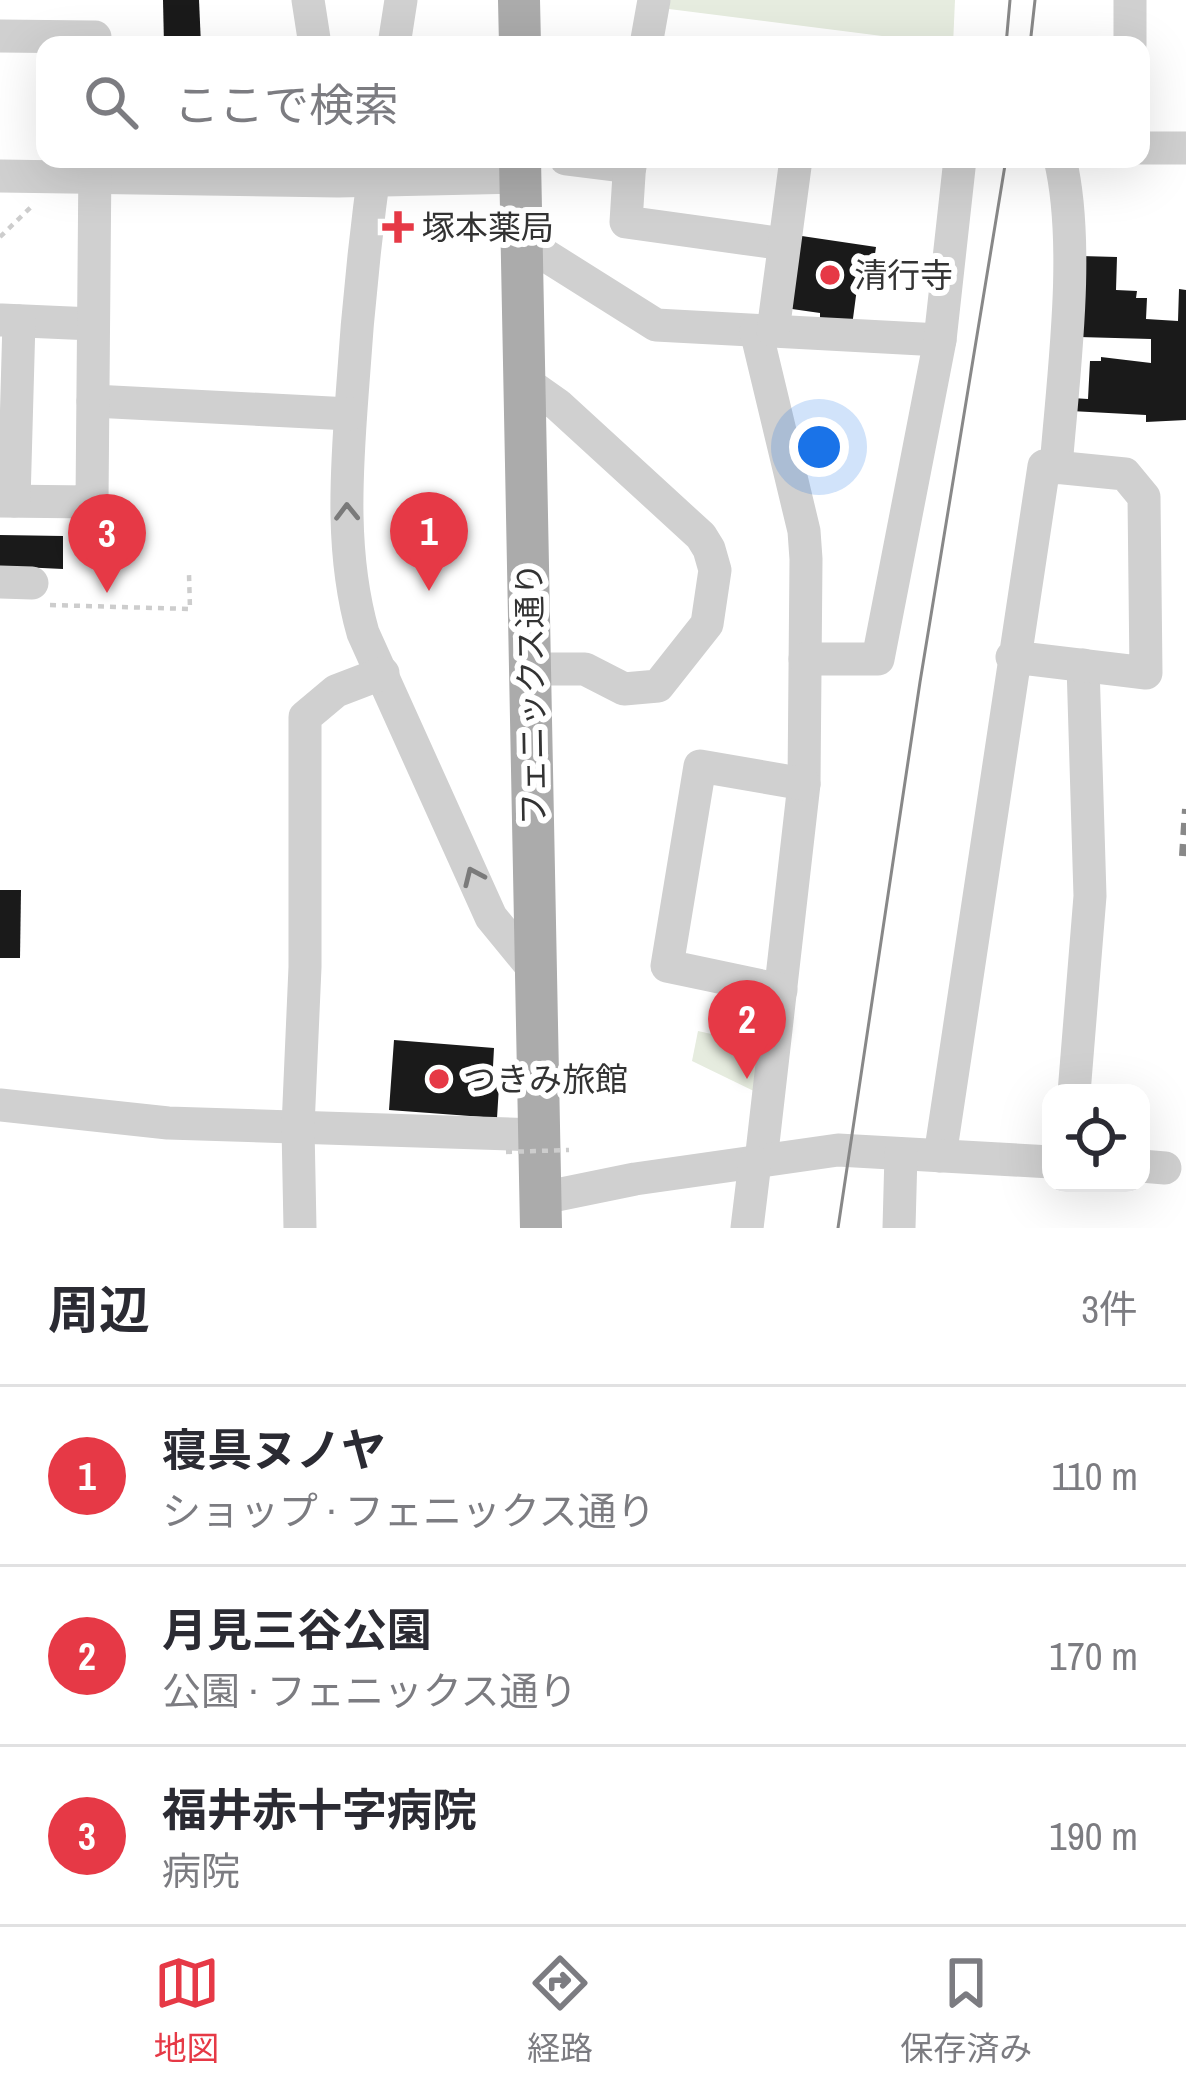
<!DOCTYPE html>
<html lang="ja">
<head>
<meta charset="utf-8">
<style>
	:root { --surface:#fff; --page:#f2f2f3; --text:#2b2b33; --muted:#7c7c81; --line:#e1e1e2; --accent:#e63946 }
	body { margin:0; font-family:"Archivo Narrow","Noto Sans JP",sans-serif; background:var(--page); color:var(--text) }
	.controls { position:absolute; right:36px; bottom:36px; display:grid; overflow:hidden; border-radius:24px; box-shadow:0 12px 48px #0002 }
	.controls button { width:108px; height:108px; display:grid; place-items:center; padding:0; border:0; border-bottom:3px solid var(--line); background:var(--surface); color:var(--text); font:60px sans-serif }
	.you { position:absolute; left:819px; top:447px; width:42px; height:42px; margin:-30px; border:9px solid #fff; border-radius:50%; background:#1a73e8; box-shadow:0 0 0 18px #1a73e833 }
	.badge { display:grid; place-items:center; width:78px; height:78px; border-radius:50%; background:var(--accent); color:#fff; font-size:39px; font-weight:700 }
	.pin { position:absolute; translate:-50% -99px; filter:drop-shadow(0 3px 6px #0008) }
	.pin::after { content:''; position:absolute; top:63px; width:42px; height:36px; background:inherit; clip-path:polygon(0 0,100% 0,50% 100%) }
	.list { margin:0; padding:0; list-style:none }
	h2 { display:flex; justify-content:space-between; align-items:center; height:156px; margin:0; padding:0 48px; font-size:51px }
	h2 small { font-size:39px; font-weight:400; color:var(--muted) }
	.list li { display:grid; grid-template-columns:78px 1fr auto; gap:36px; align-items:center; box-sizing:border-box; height:180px; padding:0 48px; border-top:3px solid var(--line) }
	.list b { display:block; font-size:45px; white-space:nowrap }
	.list p { margin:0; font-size:39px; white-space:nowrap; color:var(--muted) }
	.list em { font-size:39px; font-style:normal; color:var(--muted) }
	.icon { flex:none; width:66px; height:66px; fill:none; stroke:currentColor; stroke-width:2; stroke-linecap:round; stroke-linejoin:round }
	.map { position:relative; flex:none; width:1186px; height:1228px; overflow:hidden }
	.search { position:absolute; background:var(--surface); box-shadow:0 12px 48px #0002; left:36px; right:36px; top:36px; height:132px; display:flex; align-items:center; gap:30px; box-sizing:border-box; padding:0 42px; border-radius:24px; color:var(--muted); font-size:45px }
	.sheet { height:696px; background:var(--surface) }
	nav { display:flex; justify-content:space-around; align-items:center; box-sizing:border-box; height:168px; border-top:3px solid var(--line); background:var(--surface); font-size:33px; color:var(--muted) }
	nav a { display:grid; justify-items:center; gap:6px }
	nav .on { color:var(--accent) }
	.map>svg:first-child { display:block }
	.green { fill:#e6ecdf }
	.building { fill:#1a1a1a }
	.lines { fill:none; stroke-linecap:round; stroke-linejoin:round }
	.path { stroke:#cdcdcd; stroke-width:4.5; stroke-dasharray:6 6; stroke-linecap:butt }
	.minor { stroke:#d0d0d0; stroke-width:33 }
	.major { stroke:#ababab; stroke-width:42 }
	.tram { stroke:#888; stroke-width:3 }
	.rail { stroke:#888; stroke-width:8; stroke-dasharray:12 9; stroke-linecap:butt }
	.path-bridge { stroke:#cdcdcd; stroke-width:4.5; stroke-dasharray:6 6; stroke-linecap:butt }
	.oneway { stroke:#7a7a7a }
	.poi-dot { fill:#e63946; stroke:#fff; stroke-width:4.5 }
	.labels { text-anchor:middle; stroke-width:12; stroke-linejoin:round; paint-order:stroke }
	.poi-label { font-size:33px; fill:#333; stroke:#fff; text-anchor:start }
	.street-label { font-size:33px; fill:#333; stroke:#fff }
</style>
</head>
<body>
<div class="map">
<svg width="1186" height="1228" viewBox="0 0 1186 1228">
	<rect width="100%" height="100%" fill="#fff"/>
	<g class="green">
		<path d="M670,0H955L953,45L669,9Z"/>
		<path d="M698,1031L769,1047L764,1096L692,1061Z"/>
	</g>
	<g class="building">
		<path d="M163,0H199L201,45H164Z"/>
		<path d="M795,235L876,247L872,275L859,273L852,326L820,322V313L792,309Z"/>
		<path d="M1081,256L1117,257L1116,290L1137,291L1136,298H1147L1146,319L1178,321L1179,289L1186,290V420L1146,422V415L1071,411L1072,398L1088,399L1090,361H1101V357L1151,363V339L1079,337Z"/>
		<path d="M0,535L63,536V569L0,566Z"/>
		<path d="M0,890H21L20,958H0Z"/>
		<path d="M394,1040L494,1048L492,1085L499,1086L497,1118L389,1110Z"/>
	</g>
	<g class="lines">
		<g class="path">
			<path d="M0,237L32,206"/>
			<path d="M50,605L190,609L189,574"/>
		</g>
		<g class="minor">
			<path d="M308,0L315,45"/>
			<path d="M0,36L95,37V45"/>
			<path d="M394,45L401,0"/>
			<path d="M646,45L654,0"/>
			<path d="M1130,45V0"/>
			<path d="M1141,148H1186"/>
			<path d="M376,159C365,238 357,317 352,396C346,476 341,556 363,633L491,917L537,973"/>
			<path d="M566,159L630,167"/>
			<path d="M630,159L626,222L784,244"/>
			<path d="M0,176L338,181L520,177"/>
			<path d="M521,240L656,325L940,340"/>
			<path d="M2,320L93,324"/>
			<path d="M756,331L804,531L806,559L804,784L761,1161"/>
			<path d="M773,331L796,159"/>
			<path d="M524,381L558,405L701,536L709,549L715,570L707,624L658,686L624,689L585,669H530"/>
			<path d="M93,401L350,414"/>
			<path d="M1056,467C1063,377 1081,246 1060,159"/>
			<path d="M0,501L92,502L95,159"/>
			<path d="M14,501L19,321"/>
			<path d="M0,582L32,583"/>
			<path d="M805,659H878L940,340L960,159"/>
			<path d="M781,990L667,966L700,766L804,784"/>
			<path d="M1074,1093L1090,896L1083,665"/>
			<path d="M0,1105L168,1123L540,1135"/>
			<path d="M940,1156L1044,466L1125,474L1144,497L1146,673L1012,657"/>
			<path d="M1141,1166L1165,1168"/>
			<path d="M542,1198L635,1179L838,1150L1051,1162"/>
			<path d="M300,1228L298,1127L305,967V717L336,691L383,673"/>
			<path d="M747,1228L755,1162"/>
			<path d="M899,1228L901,1154"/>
		</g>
		<g class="major">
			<path d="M519,0L520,45"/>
			<path d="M520,159L541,1228"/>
		</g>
		<g class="tram">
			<path d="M1006,45L1010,0"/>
			<path d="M1030,45L1035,0"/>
			<path d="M838,1228L920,682L1006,159"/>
		</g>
		<path class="rail" d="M1183,856L1186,809"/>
		<path class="path-bridge" d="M506,1152L569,1150"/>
	</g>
	<defs><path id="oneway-chevron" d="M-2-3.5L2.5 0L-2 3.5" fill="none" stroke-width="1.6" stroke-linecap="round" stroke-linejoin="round" transform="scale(3)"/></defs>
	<g class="oneway">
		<use href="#oneway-chevron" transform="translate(347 512) rotate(-91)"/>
		<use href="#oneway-chevron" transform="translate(473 876) rotate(-114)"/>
	</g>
	<g class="poi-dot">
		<path d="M392 209h12v12h12v12h-12v12h-12v-12h-12v-12h12z"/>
		<circle cx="830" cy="275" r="12"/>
		<circle cx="439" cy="1079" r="12"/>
	</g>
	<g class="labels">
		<g class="poi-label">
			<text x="422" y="239">塚本薬局</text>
			<text x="854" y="287">清行寺</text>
			<text x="463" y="1091">つきみ旅館</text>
		</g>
		<g class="street-label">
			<text transform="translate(531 694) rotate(-91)" y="12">フェニックス通り</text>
		</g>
	</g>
</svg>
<div class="controls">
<button><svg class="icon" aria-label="locate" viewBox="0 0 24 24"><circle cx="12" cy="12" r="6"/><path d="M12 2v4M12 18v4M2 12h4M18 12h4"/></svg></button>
</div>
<div class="you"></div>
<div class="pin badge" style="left:429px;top:591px">1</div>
<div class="pin badge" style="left:747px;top:1079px">2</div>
<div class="pin badge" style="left:107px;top:593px">3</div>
<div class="search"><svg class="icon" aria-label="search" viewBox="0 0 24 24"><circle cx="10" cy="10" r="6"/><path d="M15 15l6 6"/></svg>ここで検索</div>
</div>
<section class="sheet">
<h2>周辺<small>3件</small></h2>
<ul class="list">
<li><span class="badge">1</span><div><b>寝具ヌノヤ</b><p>ショップ · フェニックス通り</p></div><em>110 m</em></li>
<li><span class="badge">2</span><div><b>月見三谷公園</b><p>公園 · フェニックス通り</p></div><em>170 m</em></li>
<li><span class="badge">3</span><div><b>福井赤十字病院</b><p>病院</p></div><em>190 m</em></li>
</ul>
</section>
<nav>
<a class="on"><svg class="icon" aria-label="map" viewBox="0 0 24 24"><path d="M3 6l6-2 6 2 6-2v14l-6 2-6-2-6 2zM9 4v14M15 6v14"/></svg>地図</a>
<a><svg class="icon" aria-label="directions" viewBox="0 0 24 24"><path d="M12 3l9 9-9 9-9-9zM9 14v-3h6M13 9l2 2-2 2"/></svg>経路</a>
<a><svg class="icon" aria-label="saved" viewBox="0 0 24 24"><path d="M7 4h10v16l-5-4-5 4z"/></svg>保存済み</a>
</nav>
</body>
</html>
